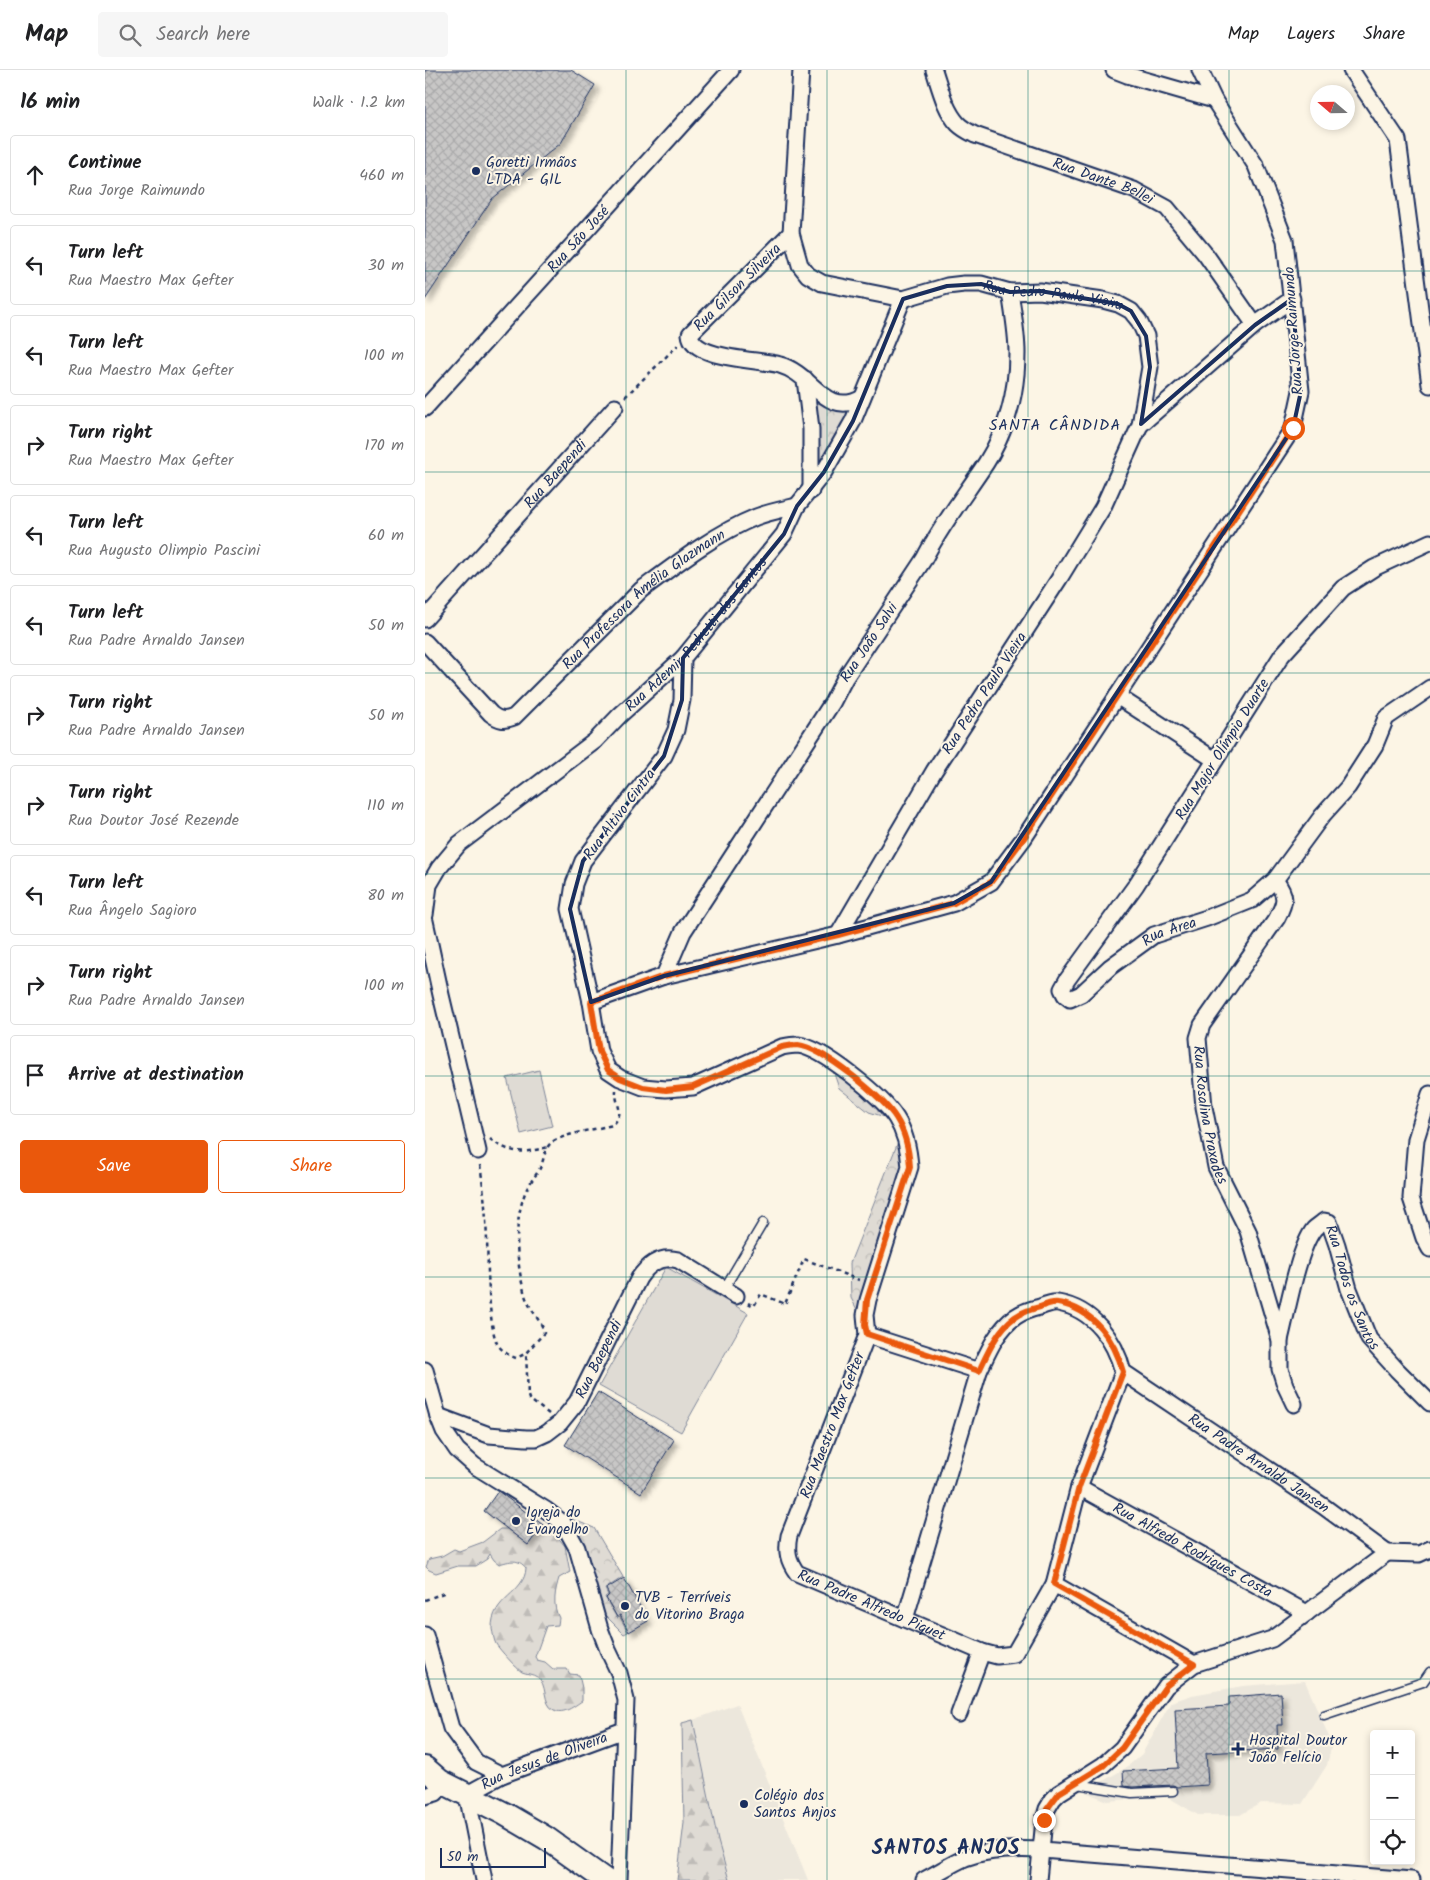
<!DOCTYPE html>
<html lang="en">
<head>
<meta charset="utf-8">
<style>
	:root { --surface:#fff; --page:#f6f6f6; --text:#202124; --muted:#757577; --line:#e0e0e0; --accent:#ea580c }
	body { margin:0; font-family:Kalam,sans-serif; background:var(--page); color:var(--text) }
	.controls { position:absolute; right:15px; bottom:15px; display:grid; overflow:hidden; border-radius:5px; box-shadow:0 2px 8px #0003 }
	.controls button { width:45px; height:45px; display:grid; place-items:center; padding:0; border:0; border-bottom:1px solid var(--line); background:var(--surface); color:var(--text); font:25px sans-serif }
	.compass { position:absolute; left:885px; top:15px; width:45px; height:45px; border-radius:50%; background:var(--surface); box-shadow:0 2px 8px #0003; rotate:290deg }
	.scale { position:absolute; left:15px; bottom:12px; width:106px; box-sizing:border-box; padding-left:5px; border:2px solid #1b2f5e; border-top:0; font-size:14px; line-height:18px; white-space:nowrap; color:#1b2f5e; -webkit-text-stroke:4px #fcf5e5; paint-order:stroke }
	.stop { position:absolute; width:15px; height:15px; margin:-11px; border:4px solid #ea580c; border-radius:50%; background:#fff }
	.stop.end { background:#ea580c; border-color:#fff; box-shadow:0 1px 5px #0008 }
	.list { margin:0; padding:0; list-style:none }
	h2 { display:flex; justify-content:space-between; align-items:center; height:65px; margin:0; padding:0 20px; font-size:21px }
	h2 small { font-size:16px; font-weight:400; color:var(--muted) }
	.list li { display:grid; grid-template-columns:32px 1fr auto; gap:15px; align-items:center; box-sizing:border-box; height:80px; margin:0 10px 10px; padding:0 10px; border:1px solid var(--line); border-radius:5px }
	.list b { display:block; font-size:19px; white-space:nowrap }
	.list p { margin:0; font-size:16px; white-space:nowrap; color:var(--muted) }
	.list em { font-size:16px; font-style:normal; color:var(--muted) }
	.actions { display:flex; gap:10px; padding:15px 20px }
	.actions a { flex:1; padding:11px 0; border:1px solid var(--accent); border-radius:5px; text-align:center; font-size:18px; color:var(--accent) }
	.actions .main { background:var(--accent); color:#fff }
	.icon { flex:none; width:28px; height:28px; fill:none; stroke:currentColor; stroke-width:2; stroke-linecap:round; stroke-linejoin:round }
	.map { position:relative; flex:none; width:1005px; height:1810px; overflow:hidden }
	header { display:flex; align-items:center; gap:30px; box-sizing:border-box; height:70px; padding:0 25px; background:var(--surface); border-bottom:1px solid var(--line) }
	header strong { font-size:24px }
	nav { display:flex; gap:28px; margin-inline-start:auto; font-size:18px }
	.search { width:350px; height:45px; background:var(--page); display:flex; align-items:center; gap:12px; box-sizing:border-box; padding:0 18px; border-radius:5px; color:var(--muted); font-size:19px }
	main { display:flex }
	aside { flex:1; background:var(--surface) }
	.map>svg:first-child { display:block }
	.built { fill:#ece7dc }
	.forest { fill:url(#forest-firs); stroke:#7d8599 }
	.park { fill:url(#park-crowns); stroke:#7d8599 }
	.pitch { fill:#dfdbd4; stroke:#7d8599 }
	.building { fill:url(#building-cross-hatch); stroke:#1b2f5e; filter:url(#shadow) }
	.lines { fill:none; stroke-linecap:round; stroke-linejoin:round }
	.service-casing { stroke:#1b2f5e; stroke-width:11 }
	.minor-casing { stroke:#1b2f5e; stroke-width:19 }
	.secondary-casing { stroke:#1b2f5e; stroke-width:26 }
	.path { stroke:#1b2f5e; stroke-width:2.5; stroke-dasharray:4 4; stroke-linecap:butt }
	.service { stroke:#fcf5e5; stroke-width:8 }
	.minor { stroke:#fcf5e5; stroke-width:15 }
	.secondary { stroke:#fcf5e5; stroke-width:22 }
	.route { stroke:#ea580c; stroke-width:6 }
	.marked { fill:none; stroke:#1b2f5e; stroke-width:4; stroke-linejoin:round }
	.grid { fill:none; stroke:#0f766e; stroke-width:1; stroke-opacity:0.55 }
	.poi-dot { fill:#1b2f5e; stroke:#fcf5e5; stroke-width:2 }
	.labels { text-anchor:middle; stroke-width:4; stroke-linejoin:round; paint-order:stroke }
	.poi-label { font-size:15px; fill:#1b2f5e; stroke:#fcf5e5; text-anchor:start }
	.street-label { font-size:15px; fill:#1b2f5e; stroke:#fcf5e5 }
	.neighbourhood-label { font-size:16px; letter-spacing:1px; fill:#1b2f5e; stroke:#fcf5e5 }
	.district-label { font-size:20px; font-weight:bold; letter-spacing:1px; fill:#1b2f5e; stroke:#fcf5e5 }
</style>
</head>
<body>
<header>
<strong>Map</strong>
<div class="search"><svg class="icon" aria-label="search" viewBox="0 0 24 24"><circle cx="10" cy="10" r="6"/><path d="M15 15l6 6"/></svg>Search here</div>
<nav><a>Map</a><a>Layers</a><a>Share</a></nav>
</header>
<main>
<aside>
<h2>16 min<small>Walk · 1.2 km</small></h2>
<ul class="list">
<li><svg class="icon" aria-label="ahead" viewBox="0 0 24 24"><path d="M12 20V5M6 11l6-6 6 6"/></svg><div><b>Continue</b><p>Rua Jorge Raimundo</p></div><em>460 m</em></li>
<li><svg class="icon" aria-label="left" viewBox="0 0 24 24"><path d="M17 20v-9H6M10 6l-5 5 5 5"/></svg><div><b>Turn left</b><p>Rua Maestro Max Gefter</p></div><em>30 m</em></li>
<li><svg class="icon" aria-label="left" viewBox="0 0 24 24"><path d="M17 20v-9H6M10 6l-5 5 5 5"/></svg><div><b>Turn left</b><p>Rua Maestro Max Gefter</p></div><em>100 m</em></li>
<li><svg class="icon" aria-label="right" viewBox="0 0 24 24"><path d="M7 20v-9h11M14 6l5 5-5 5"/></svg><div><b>Turn right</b><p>Rua Maestro Max Gefter</p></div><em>170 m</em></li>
<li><svg class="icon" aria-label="left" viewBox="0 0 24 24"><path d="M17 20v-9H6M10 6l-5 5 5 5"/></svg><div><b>Turn left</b><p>Rua Augusto Olimpio Pascini</p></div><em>60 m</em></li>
<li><svg class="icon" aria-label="left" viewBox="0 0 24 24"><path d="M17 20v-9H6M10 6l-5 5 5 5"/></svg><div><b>Turn left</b><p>Rua Padre Arnaldo Jansen</p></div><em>50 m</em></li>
<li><svg class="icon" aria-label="right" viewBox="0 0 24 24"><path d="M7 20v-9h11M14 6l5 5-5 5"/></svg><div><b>Turn right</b><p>Rua Padre Arnaldo Jansen</p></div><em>50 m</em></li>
<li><svg class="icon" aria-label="right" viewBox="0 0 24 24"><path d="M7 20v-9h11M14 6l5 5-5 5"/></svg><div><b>Turn right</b><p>Rua Doutor José Rezende</p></div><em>110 m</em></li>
<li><svg class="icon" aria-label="left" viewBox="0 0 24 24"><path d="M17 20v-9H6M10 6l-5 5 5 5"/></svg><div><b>Turn left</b><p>Rua Ângelo Sagioro</p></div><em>80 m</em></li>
<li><svg class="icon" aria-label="right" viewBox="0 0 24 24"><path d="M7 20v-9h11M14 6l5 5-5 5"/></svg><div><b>Turn right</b><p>Rua Padre Arnaldo Jansen</p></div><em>100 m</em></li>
<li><svg class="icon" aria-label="arrive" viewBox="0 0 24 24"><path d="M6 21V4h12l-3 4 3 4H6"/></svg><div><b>Arrive at destination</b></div></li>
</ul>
<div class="actions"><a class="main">Save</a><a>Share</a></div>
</aside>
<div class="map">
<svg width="1005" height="1810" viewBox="0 0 1005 1810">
	<defs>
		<pattern id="forest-firs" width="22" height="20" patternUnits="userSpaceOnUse" patternTransform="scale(1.25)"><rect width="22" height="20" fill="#dfdbd4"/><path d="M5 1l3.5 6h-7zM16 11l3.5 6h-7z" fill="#bfbcb8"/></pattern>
		<pattern id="park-crowns" width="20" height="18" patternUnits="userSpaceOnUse" patternTransform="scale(1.25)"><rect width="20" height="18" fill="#dfdbd4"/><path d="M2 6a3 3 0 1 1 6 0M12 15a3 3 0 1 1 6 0" fill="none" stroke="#bfbcb8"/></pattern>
		<pattern id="building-cross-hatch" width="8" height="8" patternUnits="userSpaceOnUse" patternTransform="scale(1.25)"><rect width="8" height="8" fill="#c8c7c6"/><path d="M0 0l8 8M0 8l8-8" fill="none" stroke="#ababac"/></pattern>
		<filter id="shadow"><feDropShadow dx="4.5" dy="4.5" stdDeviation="2.5" flood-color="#0004"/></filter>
	</defs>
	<rect width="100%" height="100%" fill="#fcf5e5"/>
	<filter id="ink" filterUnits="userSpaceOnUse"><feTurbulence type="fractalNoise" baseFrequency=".02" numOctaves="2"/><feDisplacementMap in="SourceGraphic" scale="10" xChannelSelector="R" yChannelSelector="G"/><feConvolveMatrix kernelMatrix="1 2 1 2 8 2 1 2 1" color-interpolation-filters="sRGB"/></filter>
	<g filter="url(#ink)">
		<g class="built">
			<path d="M880,1611L907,1674L902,1695L877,1734L836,1733L815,1745H773L741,1726L683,1731L660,1722L702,1697L717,1684L746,1632L767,1625L818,1616Z"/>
			<path d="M312,1634L383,1810H304L293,1771L268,1650Z"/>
		</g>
		<g class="forest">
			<path d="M118,1455L129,1463L140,1476L145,1502L134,1508C130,1521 127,1535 134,1548L133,1555L121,1556L110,1587L112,1590L120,1592L128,1599H142L145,1604L154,1605L157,1618V1631C149,1636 139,1645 129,1640C117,1634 123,1613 112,1607C108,1604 102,1604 97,1602C92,1599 74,1579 71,1574C69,1571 68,1563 67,1559C66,1527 100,1524 101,1498C93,1488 85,1491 74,1494L69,1490L65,1484L62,1489L51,1496H33L11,1503L4,1500L1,1497L4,1489L17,1486L29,1479L34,1481L58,1472L75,1459H82L103,1475Z"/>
			<path d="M268,1650L293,1771L304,1810H252L259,1753L257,1653Z"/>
		</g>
		<g class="park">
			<path d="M388,325L427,338L394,404Z"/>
			<path d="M407,998L463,1048L444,1042L414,1018Z"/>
			<path d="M477,1062L484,1081L440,1255L426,1228L425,1193Z"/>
			<path d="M144,1448L169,1458L198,1507L180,1519L183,1525L180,1527L192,1548L195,1547L203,1562L199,1564L178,1543L159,1474Z"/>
		</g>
		<g class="pitch">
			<path d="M114,1000L127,1056L96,1064L82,1008Z"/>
			<path d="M241,1197L323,1243L256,1362L174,1316Z"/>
		</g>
		<g class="building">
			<path d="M0,0H146L170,15L136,73L67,129L0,230Z"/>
			<path d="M173,1322L249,1370L216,1423L140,1375Z"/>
			<path d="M73,1421L118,1455L103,1475L59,1441Z"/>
			<path d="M199,1508L223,1551L204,1562L195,1545L192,1547L181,1528L184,1525L181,1519Z"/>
			<path d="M856,1623L858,1655H852L853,1679L781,1683L783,1715L752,1717L748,1715L707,1717L699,1716L698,1701L753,1698L750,1639L804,1636V1627Z"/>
		</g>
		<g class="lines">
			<defs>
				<g id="service">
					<path d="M299,1219L338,1153"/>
					<path d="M899,1645L998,1612L1005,1602"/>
					<path d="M652,1714L707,1723L748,1721"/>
				</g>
				<g id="minor">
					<path id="s1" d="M376,0L366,163L375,195L383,205L397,213L478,229L522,216L539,214H556L585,222L615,221L678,230L693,234L706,241L714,251L721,266L725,297L715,355L678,437L634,509L509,701L413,865"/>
					<path id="s2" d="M509,0C515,18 520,40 533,54C538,59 544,62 550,65L709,120L742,138L781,185L830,255"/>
					<path d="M689,0L702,5L789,30"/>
					<path d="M926,0L973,70L1005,315"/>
					<path d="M366,163L265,264C267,290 335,289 355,295C388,304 400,348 437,328"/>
					<path d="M380,309L386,359V421"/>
					<path id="s3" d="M0,338L306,0"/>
					<path d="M715,355L830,255L867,229"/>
					<path id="s4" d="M1005,472L949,498L918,518L857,585L711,815L642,910L637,919L640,925L645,929L656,924L685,897L729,865L782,848L827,830L850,810L897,746L923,717L950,675L961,648L1005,618"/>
					<path id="s5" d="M0,549L190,337"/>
					<path id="s6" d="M0,572L66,644C74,650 79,651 89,647L216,520C251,494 291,463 331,447C344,442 359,439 372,436"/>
					<path id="s7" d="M258,588L257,630L251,660L239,686L158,791L149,814L145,839L166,932L174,981L183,1000L195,1008L218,1017L241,1019L268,1017L357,977C362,976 368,975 373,975C398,978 458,1027 471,1048C480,1062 484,1081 485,1097L443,1230L440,1245L442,1265L364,1466C361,1481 363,1491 372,1503L557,1582"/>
					<path d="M692,626L790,690"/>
					<path id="s8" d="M850,810C862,826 861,831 852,848L777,955L773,968L779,1037L791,1097L823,1161L855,1270V1299L860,1315L869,1334"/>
					<path id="s9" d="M0,845L4,815L14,798L34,774L170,671L195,645L258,588L359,464L372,436L399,402L428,351L478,229"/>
					<path d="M0,851L16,925L53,1081"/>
					<path id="s10" d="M239,906L258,862L407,633L420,608L499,489C516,455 540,425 561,393C582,360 592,321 592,283C592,263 588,242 585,222"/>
					<path d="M166,932L239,906L413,865L529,833L566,812L599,768L868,358L876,321L860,170L831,96L789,30L775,0"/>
					<path d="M1005,1024L991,1069L986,1128L999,1168L1005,1179"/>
					<path d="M442,1265L554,1301"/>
					<path id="s11" d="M855,1270C862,1243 873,1179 889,1159C892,1156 896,1154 899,1151L904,1152L912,1175L924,1219L944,1269L972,1300L1005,1333"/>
					<path d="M0,1300L13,1346L19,1361L32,1380L50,1396L121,1440L138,1453L152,1478L175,1559L183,1580L194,1603L201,1630L194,1810"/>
					<path id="s12" d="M13,1346L64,1365L101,1368H111L122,1363L135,1353L152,1332L214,1208C223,1195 235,1185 253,1190L311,1226"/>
					<path id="s13" d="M654,1417L882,1543"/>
					<path d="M962,1483L994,1484L1005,1479"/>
					<path d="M629,1514L769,1594"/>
					<path id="s14" d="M480,1549L554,1301C563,1282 572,1260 590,1247C597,1242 606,1239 615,1237C620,1235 628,1232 633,1233C668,1239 690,1270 698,1302L898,1436L962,1483L847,1569L769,1594L741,1616L697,1678L678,1695L634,1723L628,1729L622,1739L619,1750L613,1810"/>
					<path d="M0,1565L26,1658L51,1692L77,1705"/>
					<path d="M534,1644L557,1582L572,1586L589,1584L629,1514L654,1417L698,1302"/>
					<path d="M0,1726L11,1723L15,1711"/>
					<path id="s15" d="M59,1810L42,1724L77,1705L199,1660"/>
					<path d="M499,1810C513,1803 526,1794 540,1788C564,1779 591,1779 617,1780L987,1810"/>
				</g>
				<path id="secondary" d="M0,1698L15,1711L80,1744L121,1768L180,1810"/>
			</defs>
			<use href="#service" class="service-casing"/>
			<use href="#minor" class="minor-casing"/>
			<use href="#secondary" class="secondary-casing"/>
			<g class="path">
				<path d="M200,327L253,275"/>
				<path d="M65,1069C86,1085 99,1083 123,1077"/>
				<path d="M55,1095C61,1131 62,1166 63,1202C64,1221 65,1255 71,1271C74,1279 84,1286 91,1288L100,1284"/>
				<path d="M323,1233L329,1236L336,1224L360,1234L379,1189L434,1210"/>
				<path d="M124,1344L104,1329L103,1326L101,1283L119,1263L118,1258C113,1248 103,1236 100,1225C91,1192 88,1155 100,1123C103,1115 109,1108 114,1100C119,1092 119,1079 126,1073C134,1065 175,1058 188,1055C201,1041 190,1036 191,1020"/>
				<path d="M0,1530L21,1522"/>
			</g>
			<use href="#service" class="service"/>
			<use href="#minor" class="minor"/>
			<use href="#secondary" class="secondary"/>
		</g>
	</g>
	<g class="lines" filter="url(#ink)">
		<path class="route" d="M619,1750L622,1739L634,1723L678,1696L697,1678L741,1616L769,1594L629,1514L654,1417L698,1302C690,1270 668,1239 633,1233C628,1232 620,1235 615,1237C606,1239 597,1242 590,1247C572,1260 563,1282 554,1301L442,1264L440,1255L442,1230L485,1097C484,1081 480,1062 471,1048C458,1027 398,978 373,975C368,975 362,976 357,977L268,1017L241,1020L218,1017L195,1008L183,1000L174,981L166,932L239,906L413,865L529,833L566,812L599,768L868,358"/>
	</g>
	<path class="marked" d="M556,214L585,222L615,221L693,234L706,241L721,266L725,297L716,354L830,255L867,229L876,321L868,358L566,812L529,833L239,906L166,932L145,839L158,791L239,686L257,630L258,588L359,464L372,436L399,402L428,351L478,229L522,216Z"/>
	<path class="grid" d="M201,0V1810M402,0V1810M603,0V1810M804,0V1810M0,201H1005M0,402H1005M0,603H1005M0,804H1005M0,1006H1005M0,1207H1005M0,1408H1005M0,1609H1005"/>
	<g class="poi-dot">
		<circle cx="51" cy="101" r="5"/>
		<circle cx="91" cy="1451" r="5"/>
		<circle cx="200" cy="1536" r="5"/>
		<path d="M810.5 1671.5h5v5h5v5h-5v5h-5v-5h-5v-5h5z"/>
		<circle cx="319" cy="1734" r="5"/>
	</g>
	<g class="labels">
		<g class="poi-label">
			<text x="61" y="97">Goretti Irmãos<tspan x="61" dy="17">LTDA - GIL</tspan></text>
			<text x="101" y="1447">Igreja do<tspan x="101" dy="17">Evangelho</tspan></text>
			<text x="210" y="1532">TVB - Terríveis<tspan x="210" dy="17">do Vitorino Braga</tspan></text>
			<text x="824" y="1675">Hospital Doutor<tspan x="824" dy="17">João Felício</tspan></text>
			<text x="329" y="1730">Colégio dos<tspan x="329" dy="17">Santos Anjos</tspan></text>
		</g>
		<g class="street-label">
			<text dy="5" stroke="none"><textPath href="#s2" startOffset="216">Rua Dante Bellei</textPath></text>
			<text dy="5" stroke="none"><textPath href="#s3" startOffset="228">Rua São José</textPath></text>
			<text transform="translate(312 217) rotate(-45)" y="5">Rua Gilson Silveira</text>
			<text dy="5" stroke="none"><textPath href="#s1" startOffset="462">Rua Pedro Paulo Vieira</textPath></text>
			<text transform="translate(868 261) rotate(-94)" y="5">Rua Jorge Raimundo</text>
			<text dy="5" stroke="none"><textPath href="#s5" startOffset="195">Rua Baependi</textPath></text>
			<text dy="5" stroke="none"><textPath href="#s6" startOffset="298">Rua Professora Amélia Glazmann</textPath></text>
			<text dy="5" stroke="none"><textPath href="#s9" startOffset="399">Rua Ademir Pedretti dos Santos</textPath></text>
			<text dy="5" stroke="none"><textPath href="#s10" startOffset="392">Rua João Salvi</textPath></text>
			<text transform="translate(559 623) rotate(-57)" y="5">Rua Pedro Paulo Vieira</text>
			<text transform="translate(797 679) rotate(-58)" y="5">Rua Major Olímpio Duarte</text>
			<text transform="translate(194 744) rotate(-53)" y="5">Rua Altivo Cintra</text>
			<text dy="5" stroke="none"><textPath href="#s4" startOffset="724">Rua Área</textPath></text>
			<text dy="5" stroke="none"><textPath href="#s8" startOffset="264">Rua Rosalina Praxades</textPath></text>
			<text dy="5" stroke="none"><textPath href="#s11" startOffset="204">Rua Todos os Santos</textPath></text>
			<text dy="5" stroke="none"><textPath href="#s12" startOffset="205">Rua Baependi</textPath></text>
			<text transform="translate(407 1355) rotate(-69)" y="5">Rua Maestro Max Gefter</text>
			<text dy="5" stroke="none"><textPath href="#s14" startOffset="634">Rua Padre Arnaldo Jansen</textPath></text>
			<text dy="5" stroke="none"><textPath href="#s13" startOffset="130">Rua Alfredo Rodrigues Costa</textPath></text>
			<text dy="5" stroke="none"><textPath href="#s7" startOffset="1339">Rua Padre Alfredo Piquet</textPath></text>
			<text dy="5" stroke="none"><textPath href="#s15" startOffset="172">Rua Jesus de Oliveira</textPath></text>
		</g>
		<g class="neighbourhood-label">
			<text x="630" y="360">SANTA CÂNDIDA</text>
		</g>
		<g class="district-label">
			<text x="521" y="1784">SANTOS ANJOS</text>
		</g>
	</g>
</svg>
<div class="controls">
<button>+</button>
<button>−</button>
<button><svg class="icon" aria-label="locate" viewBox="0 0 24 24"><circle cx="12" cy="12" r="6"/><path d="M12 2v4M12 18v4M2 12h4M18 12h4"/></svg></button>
</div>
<svg class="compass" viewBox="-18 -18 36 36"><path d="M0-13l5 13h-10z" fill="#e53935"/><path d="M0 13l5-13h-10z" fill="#757577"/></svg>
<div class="scale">50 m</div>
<div class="stop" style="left:868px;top:358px"></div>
<div class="stop end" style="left:619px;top:1750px"></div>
</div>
</main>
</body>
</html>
